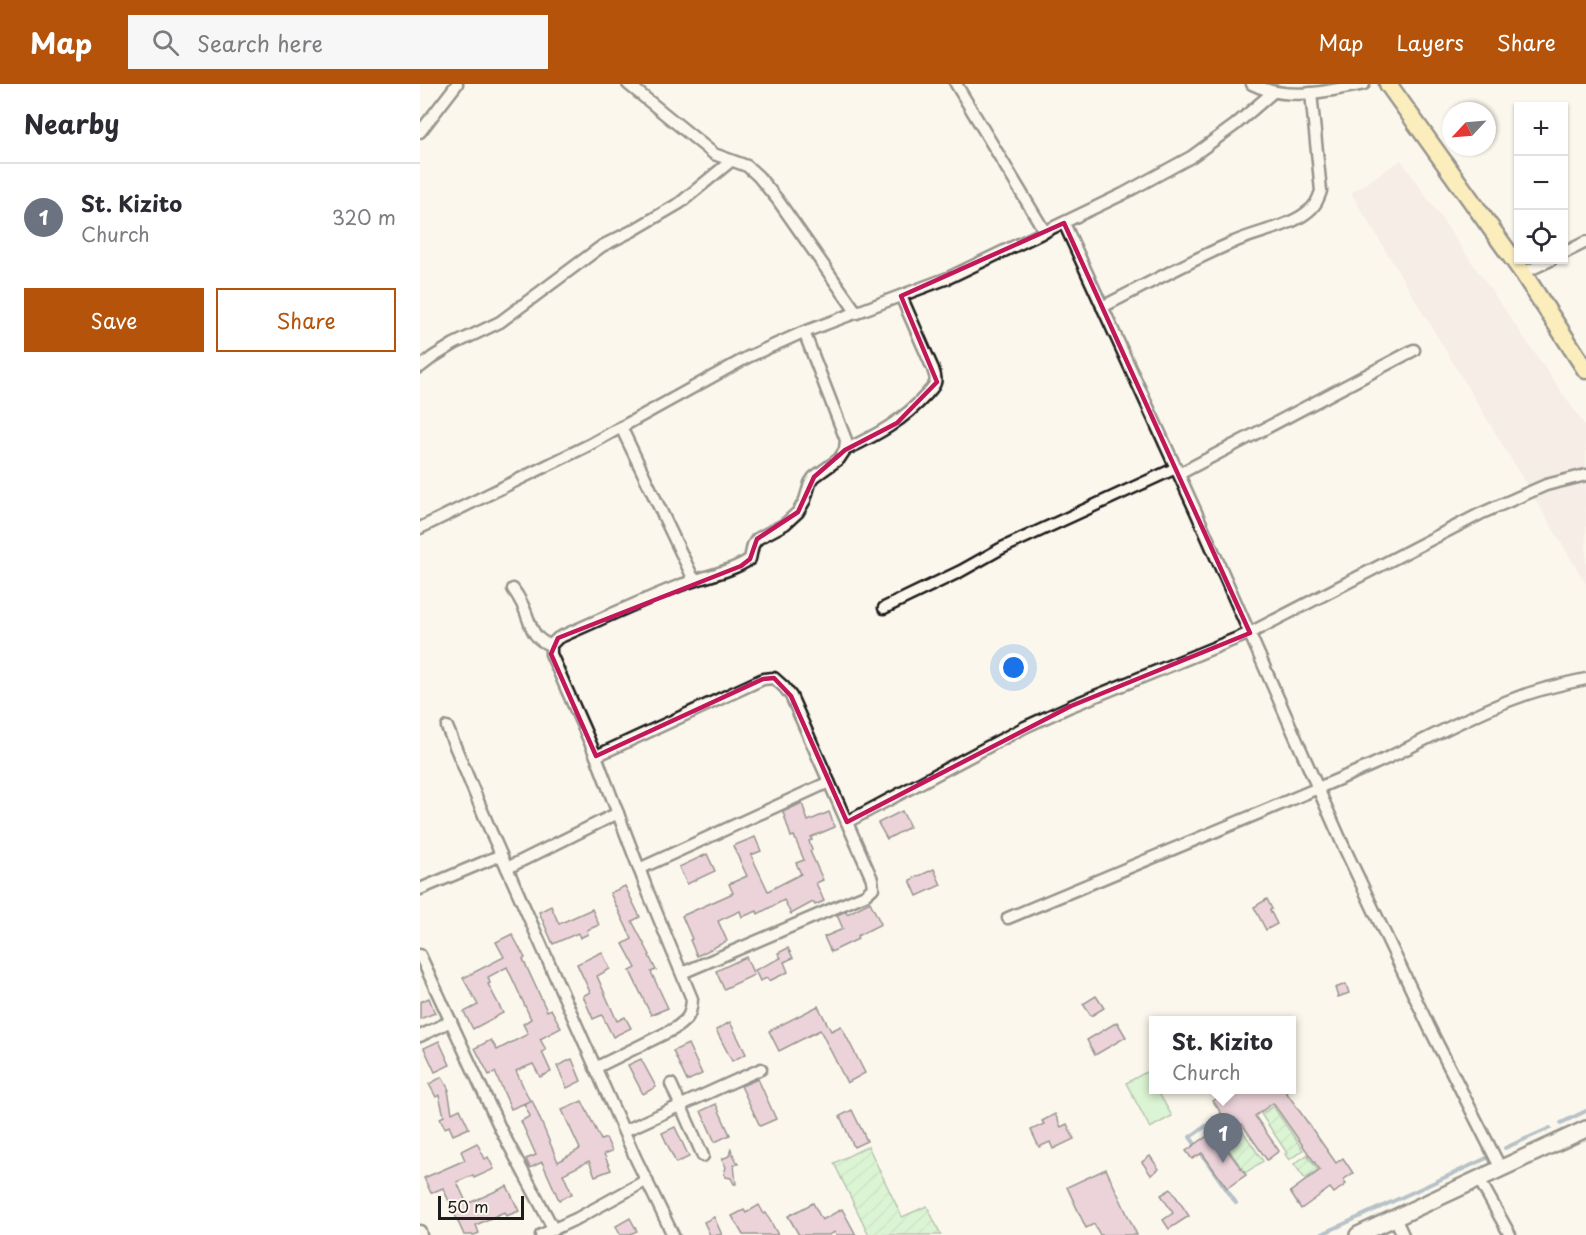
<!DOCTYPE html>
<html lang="en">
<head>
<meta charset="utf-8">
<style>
	:root { --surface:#fff; --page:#f7f7f7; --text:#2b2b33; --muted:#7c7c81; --line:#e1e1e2; --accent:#b45309 }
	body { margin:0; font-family:"Playpen Sans",sans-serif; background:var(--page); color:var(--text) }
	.controls { position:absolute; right:18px; top:18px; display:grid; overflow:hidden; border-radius:0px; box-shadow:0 2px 4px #0004 }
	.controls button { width:54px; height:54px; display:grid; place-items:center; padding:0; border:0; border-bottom:2px solid var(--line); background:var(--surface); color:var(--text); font:30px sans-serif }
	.compass { position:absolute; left:1022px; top:18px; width:54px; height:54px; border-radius:50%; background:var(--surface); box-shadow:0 2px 4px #0004; rotate:244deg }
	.scale { position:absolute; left:18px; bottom:15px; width:86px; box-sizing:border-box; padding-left:6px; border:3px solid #1c1c1c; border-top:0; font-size:16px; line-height:21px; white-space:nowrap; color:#1c1c1c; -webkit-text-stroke:4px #fbf7ec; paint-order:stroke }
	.you { position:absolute; left:594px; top:584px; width:21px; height:21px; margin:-15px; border:4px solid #fff; border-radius:50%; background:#1a73e8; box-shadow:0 0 0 9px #1a73e833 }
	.badge { display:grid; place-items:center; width:39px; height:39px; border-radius:50%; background:var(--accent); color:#fff; font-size:20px; font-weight:700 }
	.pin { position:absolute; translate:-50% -50px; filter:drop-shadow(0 2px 3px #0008) }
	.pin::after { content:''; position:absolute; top:32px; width:21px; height:18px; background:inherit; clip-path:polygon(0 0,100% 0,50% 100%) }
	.popup { position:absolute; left:729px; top:932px; width:147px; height:78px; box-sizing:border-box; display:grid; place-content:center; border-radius:0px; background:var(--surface); filter:drop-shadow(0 2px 4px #0005); font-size:20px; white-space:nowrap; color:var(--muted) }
	.popup b { font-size:22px; color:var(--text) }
	.popup::after { content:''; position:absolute; left:50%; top:100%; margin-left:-12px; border:12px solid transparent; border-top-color:var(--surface) }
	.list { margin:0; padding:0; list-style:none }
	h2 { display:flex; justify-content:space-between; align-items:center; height:78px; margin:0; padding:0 24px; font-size:26px }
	h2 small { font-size:20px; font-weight:400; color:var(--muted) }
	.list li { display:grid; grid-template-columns:39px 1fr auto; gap:18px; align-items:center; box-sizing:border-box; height:108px; padding:0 24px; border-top:2px solid var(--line) }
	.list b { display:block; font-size:22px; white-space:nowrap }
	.list p { margin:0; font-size:20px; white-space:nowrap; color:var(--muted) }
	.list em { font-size:20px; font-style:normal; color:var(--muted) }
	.actions { display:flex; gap:12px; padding:18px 24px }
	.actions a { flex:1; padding:14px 0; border:2px solid var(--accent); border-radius:0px; text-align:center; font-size:21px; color:var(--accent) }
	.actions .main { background:var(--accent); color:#fff }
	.icon { flex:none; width:33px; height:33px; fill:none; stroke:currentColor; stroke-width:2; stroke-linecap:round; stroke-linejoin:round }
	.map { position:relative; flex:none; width:1166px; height:1151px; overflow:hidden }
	header { display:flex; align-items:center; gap:36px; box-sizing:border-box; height:84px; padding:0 30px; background:var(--accent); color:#fff }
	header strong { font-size:28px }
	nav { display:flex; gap:33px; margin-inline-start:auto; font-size:21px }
	.search { width:420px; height:54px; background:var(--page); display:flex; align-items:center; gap:15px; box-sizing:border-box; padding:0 21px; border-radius:0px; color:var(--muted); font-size:22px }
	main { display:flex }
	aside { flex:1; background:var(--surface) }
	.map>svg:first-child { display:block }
	.built { fill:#f1dfe0 }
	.grass { fill:#b3efb4; stroke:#688668; stroke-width:1.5 }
	.garden { fill:url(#garden-furrows); stroke:#688668; stroke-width:1.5 }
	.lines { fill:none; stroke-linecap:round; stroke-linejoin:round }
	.stream { stroke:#65819c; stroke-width:4 }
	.building { fill:#d9a7c4; stroke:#1c1c1c; stroke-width:1.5 }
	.minor-casing { stroke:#1c1c1c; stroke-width:15 }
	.secondary-casing { stroke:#1c1c1c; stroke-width:20 }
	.trunk-casing { stroke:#1c1c1c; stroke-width:21 }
	.minor { stroke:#fbf7ec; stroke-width:10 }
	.secondary { stroke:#fbf7ec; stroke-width:15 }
	.trunk { stroke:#fae181; stroke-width:16 }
	.marked { fill:none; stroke:#c2185b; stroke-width:4.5; stroke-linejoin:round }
</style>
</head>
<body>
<header>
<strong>Map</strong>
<div class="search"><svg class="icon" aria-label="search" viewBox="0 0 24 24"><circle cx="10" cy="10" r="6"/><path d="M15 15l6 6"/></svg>Search here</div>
<nav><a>Map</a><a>Layers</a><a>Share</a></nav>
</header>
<main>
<aside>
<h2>Nearby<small></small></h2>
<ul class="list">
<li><span class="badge" style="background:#6b7280">1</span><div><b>St. Kizito</b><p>Church</p></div><em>320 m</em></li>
</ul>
<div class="actions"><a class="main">Save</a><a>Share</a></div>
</aside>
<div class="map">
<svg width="1166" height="1151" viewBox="0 0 1166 1151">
	<defs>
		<pattern id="garden-furrows" width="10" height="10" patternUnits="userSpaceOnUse" patternTransform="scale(1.5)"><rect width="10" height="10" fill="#b3efb4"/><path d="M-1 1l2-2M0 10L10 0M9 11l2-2" fill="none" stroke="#99cc9a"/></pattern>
	</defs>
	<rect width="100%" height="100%" fill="#fbf7ec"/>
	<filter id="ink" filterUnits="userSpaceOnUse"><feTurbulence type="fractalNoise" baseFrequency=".0167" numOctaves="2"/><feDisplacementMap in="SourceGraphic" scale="12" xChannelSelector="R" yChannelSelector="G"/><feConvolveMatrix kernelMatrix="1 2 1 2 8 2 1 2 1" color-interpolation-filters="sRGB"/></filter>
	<g filter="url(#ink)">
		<path class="built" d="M981,76L1166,343V500L931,109Z"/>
		<path class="grass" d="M728,987L734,999V1006H737L752,1032L730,1044L706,999Z"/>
		<g class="garden">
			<path d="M853,1022L883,1066L869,1076L865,1070L867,1069L841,1030Z"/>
			<path d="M820,1043L843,1077L825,1089L802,1056Z"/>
			<path d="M448,1062L482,1133L507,1122L521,1151H449L414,1079Z"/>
			<path d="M887,1071L898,1086L885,1095L874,1080Z"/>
		</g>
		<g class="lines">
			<g class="stream">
				<path d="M805,1029L770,1053L816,1119"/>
				<path d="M1141,1039L1166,1027"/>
				<path d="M1085,1064L1130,1044"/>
				<path d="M900,1151L1069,1073"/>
			</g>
		</g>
		<g class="building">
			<path d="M382,719L388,737L409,728L415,743L391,753L392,756L389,757L392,766L390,767L403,796L396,799L404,817L395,821L393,818L371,830L364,816L338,830L337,827L322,833L320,827L298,837L307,857L277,872L270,856L272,855L262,832L313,809L309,800L327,792L313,762L335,753L341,767L331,771L348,807L381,790L376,779L384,776L374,752L371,753L363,728Z"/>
			<path d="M482,727L490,743L467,755L458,739Z"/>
			<path d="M287,770L295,787L267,800L259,783Z"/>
			<path d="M514,785L521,801L497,812L490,796Z"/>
			<path d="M205,802L220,833L212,837L230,871L229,872L236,886L231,888L248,924L231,931L210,887L216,884L203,860L212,855L190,809Z"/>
			<path d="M847,815L852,825L850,826L857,840L846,846L834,823Z"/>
			<path d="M450,818L461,840L437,852L438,855L411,868L404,853L423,845L417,831L426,827L427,830Z"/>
			<path d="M131,822L139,840L172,825L179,841L167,846L168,850L160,854L158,849L133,860L119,828Z"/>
			<path d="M92,850L105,874L103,875L127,927L131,925L141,944L120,955L126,966L122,968L131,988L120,993L113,980L96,987L110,1017L91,1025L75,988L69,991L55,964L71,956L77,966L108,950L103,940L111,935L87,883L68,893L70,899L68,900L83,929L53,945L44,928L58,921L43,894L84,873L76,858Z"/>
			<path d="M368,864L373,874L364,878L368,888L349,897L347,894L340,897L335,886L361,874L358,869Z"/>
			<path d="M182,868L190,885L177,892L197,937L205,933L211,944L193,953L182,931L173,935L163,912L170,908L157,880Z"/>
			<path d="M326,873L334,891L304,905L296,887Z"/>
			<path d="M926,900L929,909L918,913L915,904Z"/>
			<path d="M676,912L684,924L671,932L663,920Z"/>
			<path d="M9,914L15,929L0,935V918Z"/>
			<path d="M398,922L411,947L421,942L445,989L427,999L400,946L359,967L349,947Z"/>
			<path d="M310,938L326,970L312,977L296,946Z"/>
			<path d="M697,938L706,953L675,971L667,956Z"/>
			<path d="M19,957L30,981L15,988L4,964Z"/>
			<path d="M268,960L282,990L267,997L253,967Z"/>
			<path d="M152,975L161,997L147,1004L137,982Z"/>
			<path d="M221,975L236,1003L223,1010L208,981Z"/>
			<path d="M22,993L29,1006H28L32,1029L40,1025L49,1044L33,1051L29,1042L25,1044L20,1034L24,1032L19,1011L16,1013L9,1000Z"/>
			<path d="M338,995L356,1035L340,1042L321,1002Z"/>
			<path d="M810,1005H864L916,1079L923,1074L933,1089L923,1096L926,1100L914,1109L910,1104L881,1125L870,1108L900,1086L853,1019L835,1032L859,1067L847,1076L822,1040L800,1056L826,1091L807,1104L782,1069L772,1075L766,1067L807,1038L793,1017Z"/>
			<path d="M112,1016L138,1078L160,1065L142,1026L162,1017L181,1056L186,1054L192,1067L184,1070L191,1086L175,1092L169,1077L143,1090L152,1110L139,1116L122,1078L110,1084L106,1075L116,1071L101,1037L110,1032L104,1020Z"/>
			<path d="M296,1020L310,1051L295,1058L281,1027Z"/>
			<path d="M432,1026L447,1057L434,1063L420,1032Z"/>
			<path d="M635,1030L641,1043L647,1040L654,1055L633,1065L630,1058L619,1063L611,1046L624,1040L622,1037Z"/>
			<path d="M255,1043L269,1073L256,1079L242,1049Z"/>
			<path d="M57,1059L65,1075L68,1073L74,1085L54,1094L53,1091L37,1098L47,1120L87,1102L99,1127L86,1132L84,1128L56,1141L59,1149L54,1151H44L23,1104L11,1109L4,1094L45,1076L41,1067Z"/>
			<path d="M311,1064L312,1070H313L318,1080L314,1081L316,1100H314L311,1094L306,1093L304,1090L306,1083L302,1075L309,1072Z"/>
			<path d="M730,1072L739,1085L731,1091L722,1078Z"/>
			<path d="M686,1085L717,1151H680L674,1140L666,1144L647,1103Z"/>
			<path d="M751,1105L769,1132L749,1145L743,1136L753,1129L741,1111Z"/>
			<path d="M393,1119L402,1136L422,1125L436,1151H416L415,1148L409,1151H379L368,1132Z"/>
			<path d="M339,1121L344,1130L346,1129L358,1151H323L312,1132L324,1126L326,1129Z"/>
			<path d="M294,1133L302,1151H290L284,1138Z"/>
			<path d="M210,1134L217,1147L208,1151H200L196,1142Z"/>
		</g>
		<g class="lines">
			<defs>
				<g id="minor">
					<path d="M208,0L294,70L327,82L338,92L357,115L437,229"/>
					<path d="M536,0L625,148"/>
					<path d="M832,0C869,18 906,7 944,0"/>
					<path d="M0,48L37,0"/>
					<path d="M644,139L776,428L923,761L1009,943L1081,1085"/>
					<path d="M1144,169L1166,158"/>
					<path d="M1103,189L1131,176"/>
					<path d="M682,223C726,201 769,177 814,158C836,148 868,143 886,129C895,123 898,116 901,107L891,9"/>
					<path d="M0,283L13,273L34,260L80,238L182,162L212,147L260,119L311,77"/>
					<path d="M201,343L274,496"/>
					<path d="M425,366C457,351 483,337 507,310C509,307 514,303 515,299C517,295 514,289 513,285L481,212"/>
					<path d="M759,390L994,266"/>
					<path d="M0,444L169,361L328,273L379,250L528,194L703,110L771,73L815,41L852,9"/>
					<path d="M93,505C96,509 99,514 101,518C111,535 109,555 131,561"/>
					<path d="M464,524L541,487L582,464L756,384"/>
					<path d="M27,643L71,748L216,1075L253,1151"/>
					<path d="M176,672L343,595L354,594L364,603L371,612L452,795L453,804L445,811L262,889"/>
					<path d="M427,738L605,643L651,622L830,549L1060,430L1126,401L1166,391"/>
					<path d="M87,784L198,729"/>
					<path d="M219,785L409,698"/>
					<path d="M0,805L81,771"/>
					<path d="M588,834C709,784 831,733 952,681C1000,660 1046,632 1096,614C1119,605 1142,600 1166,595"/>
					<path d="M0,871L81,1046L134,1146"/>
					<path d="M0,952L31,937"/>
					<path d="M175,984L254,945C268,935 271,932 272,915L228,808L176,672L131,570V561L138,554C179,536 220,517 261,501C282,493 314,487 330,475L333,461L337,455L365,440L378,428L385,416L390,399L394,393L419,375L425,366L426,356L384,248"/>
					<path d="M251,1000L283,1072"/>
					<path d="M204,1047L341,985"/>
					<path d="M1059,1095L1090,1151"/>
					<path d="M975,1134L983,1151"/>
					<path d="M0,1147L1,1151"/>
					<path d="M121,1151L158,1134L227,1096"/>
				</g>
				<path id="secondary" d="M938,1151L1166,1045"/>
				<path id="trunk" d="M968,0L1103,189L1166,286"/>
			</defs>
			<use href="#minor" class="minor-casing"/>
			<use href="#secondary" class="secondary-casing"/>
			<use href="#trunk" class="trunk-casing"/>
			<use href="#minor" class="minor"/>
			<use href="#secondary" class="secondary"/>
			<use href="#trunk" class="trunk"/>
		</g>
	</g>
	<path d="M0 0H1166V1151H0ZM644,139L830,549L651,622L427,738L371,612L354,594L343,595L176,672L131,570L138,554L321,482L330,475L337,455L378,428L394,393L425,366L477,339L517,298L481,212Z" fill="#fbf7ec" fill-opacity=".55" fill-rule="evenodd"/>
	<path class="marked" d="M644,139L830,549L651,622L427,738L371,612L354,594L343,595L176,672L131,570L138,554L321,482L330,475L337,455L378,428L394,393L425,366L477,339L517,298L481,212Z"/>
</svg>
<div class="controls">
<button>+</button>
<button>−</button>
<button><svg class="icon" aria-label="locate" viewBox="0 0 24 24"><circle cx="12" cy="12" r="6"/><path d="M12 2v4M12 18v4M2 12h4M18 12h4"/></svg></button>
</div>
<svg class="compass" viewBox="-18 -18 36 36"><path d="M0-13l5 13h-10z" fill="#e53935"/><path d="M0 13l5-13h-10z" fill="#7c7c81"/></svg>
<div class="scale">50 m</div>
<div class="you"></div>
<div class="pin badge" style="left:803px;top:1079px;background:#6b7280">1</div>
<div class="popup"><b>St. Kizito</b>Church</div>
</div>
</main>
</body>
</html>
